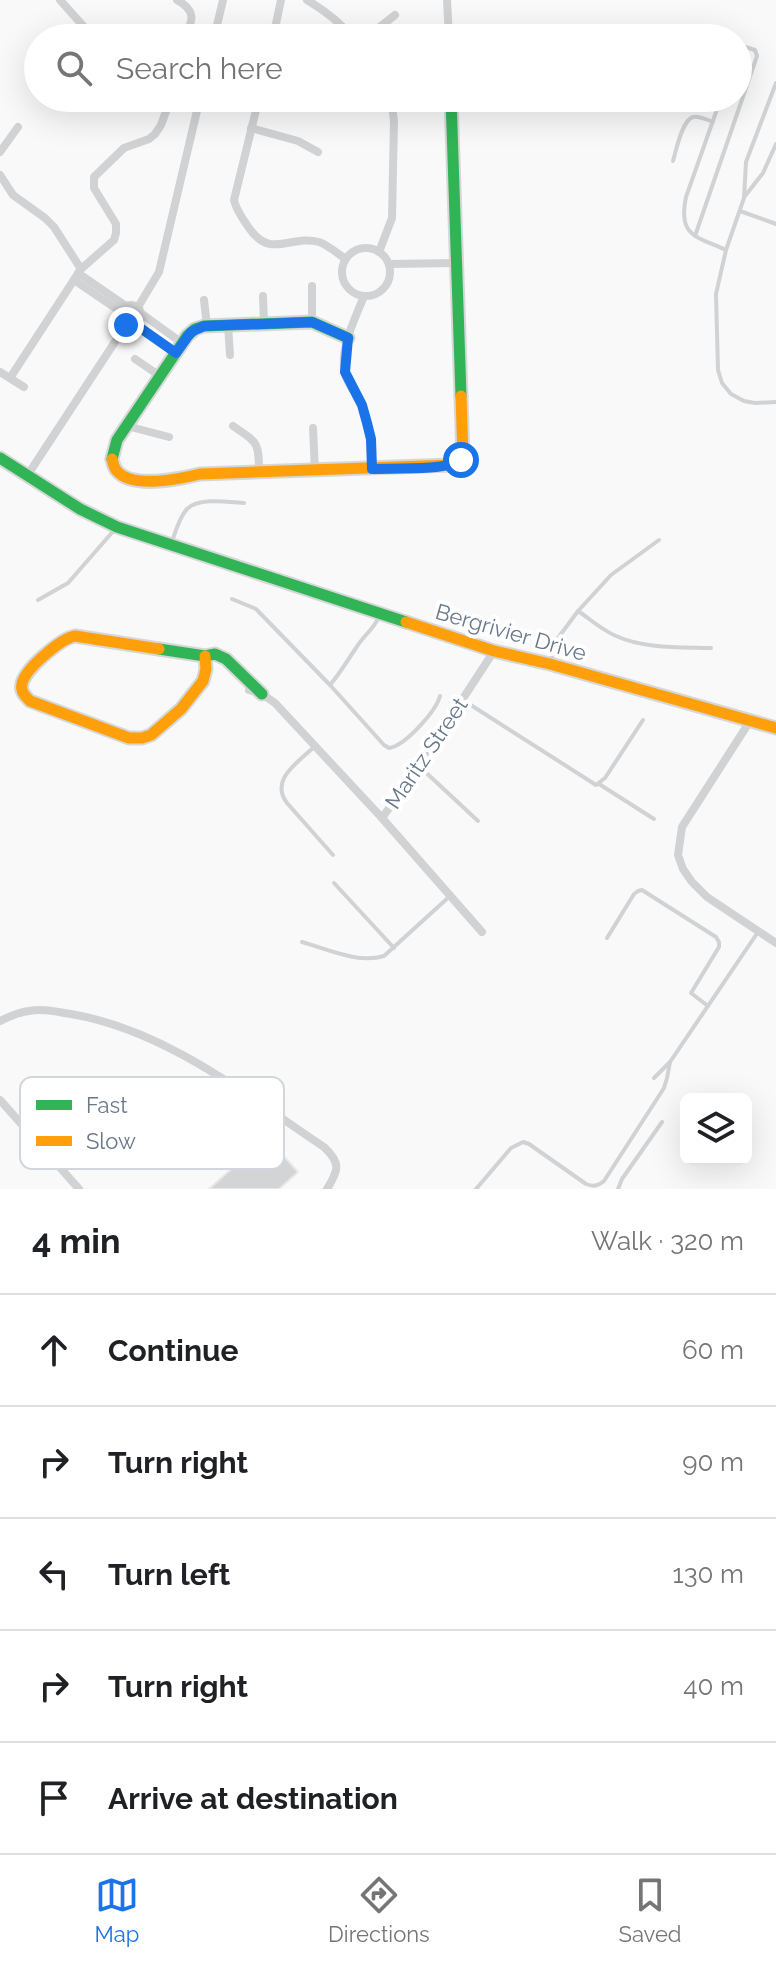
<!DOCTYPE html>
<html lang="en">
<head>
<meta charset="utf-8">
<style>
	:root { --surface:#fff; --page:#f6f6f6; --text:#202124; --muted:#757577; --line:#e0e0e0; --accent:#1a73e8 }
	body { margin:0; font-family:Raleway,sans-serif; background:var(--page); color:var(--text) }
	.controls { position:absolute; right:24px; bottom:24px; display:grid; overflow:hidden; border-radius:12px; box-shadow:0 8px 32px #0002 }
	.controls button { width:72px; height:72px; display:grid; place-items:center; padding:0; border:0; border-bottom:2px solid var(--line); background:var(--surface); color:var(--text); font:40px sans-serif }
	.stop { position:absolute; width:24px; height:24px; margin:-18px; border:6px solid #1a73e8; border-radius:50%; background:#fff }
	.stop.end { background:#1a73e8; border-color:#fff; box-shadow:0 2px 8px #0008 }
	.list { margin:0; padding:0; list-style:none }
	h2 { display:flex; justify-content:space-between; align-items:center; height:104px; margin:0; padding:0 32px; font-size:34px }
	h2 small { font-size:26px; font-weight:400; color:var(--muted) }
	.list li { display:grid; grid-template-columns:52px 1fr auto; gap:24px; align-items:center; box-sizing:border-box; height:112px; padding:0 32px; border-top:2px solid var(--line) }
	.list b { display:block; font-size:30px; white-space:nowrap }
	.list em { font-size:26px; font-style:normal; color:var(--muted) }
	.icon { flex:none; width:44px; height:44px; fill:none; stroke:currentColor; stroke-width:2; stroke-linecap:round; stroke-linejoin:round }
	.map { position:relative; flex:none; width:776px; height:1189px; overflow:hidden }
	.search { position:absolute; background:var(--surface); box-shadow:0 8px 32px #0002; left:24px; right:24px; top:24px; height:88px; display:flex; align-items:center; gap:20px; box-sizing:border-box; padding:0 28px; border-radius:44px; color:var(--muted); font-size:30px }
	.sheet { height:664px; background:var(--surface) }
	nav { display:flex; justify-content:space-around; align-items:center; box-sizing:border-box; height:112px; border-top:2px solid var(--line); background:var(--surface); font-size:22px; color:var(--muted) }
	nav a { display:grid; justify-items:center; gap:4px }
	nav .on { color:var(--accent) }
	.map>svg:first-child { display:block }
	.building { fill:#d2d4d5; stroke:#e8e8e8; stroke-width:2 }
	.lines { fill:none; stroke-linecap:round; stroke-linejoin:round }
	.fast-casing { stroke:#d6d7d8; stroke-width:15 }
	.slow-casing { stroke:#d6d7d8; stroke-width:15 }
	.lane { stroke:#d1d2d4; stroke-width:4 }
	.street { stroke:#d1d2d4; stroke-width:8 }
	.fast { stroke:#30b455; stroke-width:11 }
	.slow { stroke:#ff9f0a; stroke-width:11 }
	.route { stroke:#1a73e8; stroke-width:10 }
	.labels { text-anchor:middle; stroke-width:8; stroke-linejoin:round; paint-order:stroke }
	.street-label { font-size:22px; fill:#687889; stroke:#fff }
	.key { fill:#fff; stroke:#d2d6dc; stroke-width:2 }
	.key-label { font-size:22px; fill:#687889 }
</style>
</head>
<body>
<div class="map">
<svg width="776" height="1189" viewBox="0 0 776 1189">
	<rect width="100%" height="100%" fill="#f9f9f9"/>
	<path class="building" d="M267,1137L298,1172L279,1189H209Z"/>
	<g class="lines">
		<defs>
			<g id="fast">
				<path d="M451,98L461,396"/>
				<path d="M0,458L80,509L117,527L406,622"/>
				<path d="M112,459L117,440L187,336L195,329L204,326L312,322L348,338"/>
				<path d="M159,649L205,656L215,654L226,659L262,694"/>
			</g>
			<g id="slow">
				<path d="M112,459C113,463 114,468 117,471C132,489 180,479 200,474L451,465L459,462L463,457L461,396"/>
				<path d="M406,622L494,651L550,664L776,728"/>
				<path d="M159,649L75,636C60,639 24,670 22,684C20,691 25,696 30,701L129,738H142L151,735L181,709L203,681L206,669L205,656"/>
			</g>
		</defs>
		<use href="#fast" class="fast-casing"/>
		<use href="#slow" class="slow-casing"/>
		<g class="lane">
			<path d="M776,83L746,162L744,198L726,250L716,294L718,370L722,383L731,394L744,401L755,403L776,402"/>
			<path d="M721,98L686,197C678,236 695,236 726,250"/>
			<path d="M673,161C676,151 682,120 693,117C698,116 708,120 713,122"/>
			<path d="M745,196L763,173L776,144"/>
			<path d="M740,211L776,224"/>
			<path d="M695,236L757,56L755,50L742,46L738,49"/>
			<path d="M171,544C175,534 179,517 187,509C199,497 228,502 244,503"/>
			<path d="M232,599L256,609L330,685L384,745L389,748C405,746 436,711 440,696"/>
			<path d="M38,600L68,583L116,528"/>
			<path d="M578,611C590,619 602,630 616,636C645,649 680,647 711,648"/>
			<path d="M551,662L558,638L578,611L611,575L659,540"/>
			<path d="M330,685C340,673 347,661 356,648C363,636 373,630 379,617"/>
			<path d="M463,700L596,785L605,778L643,720"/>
			<path d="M315,746C299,762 269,779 287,803L333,855"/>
			<path d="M419,766L478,821"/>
			<path d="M599,784L654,819"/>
			<path d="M334,883L394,948"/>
			<path d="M607,938L634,894L638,891L642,890L716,937L719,942V947L691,993L708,1006"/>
			<path d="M302,942C327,949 358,964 384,956L450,896"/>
			<path d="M654,1078L670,1062L758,932"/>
			<path d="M476,1189L511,1148L523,1142L529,1144L586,1184C594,1187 598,1186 604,1181L664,1088L667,1078L670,1062"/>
			<path d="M618,1189L622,1179L662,1122"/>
		</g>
		<g class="street">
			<path d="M60,0L94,38"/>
			<path d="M177,0C197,11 194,22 182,38"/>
			<path d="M307,0C324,10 340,22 353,38"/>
			<path d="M447,0L449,38"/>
			<path d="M214,38L223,0"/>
			<path d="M273,38L281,0"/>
			<path d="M366,38L395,15"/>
			<path d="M259,98L234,200C236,210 243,219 249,228C271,260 291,234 319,242C328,245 338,254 346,259"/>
			<path d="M251,128L298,141L318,152"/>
			<path d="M0,152L18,127"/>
			<path d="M0,175L13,195L45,218L54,227L81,269"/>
			<circle cx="366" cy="272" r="24"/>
			<path d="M379,252L392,218L394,121L392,106L389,98"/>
			<path d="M389,264L456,263"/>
			<path d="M78,273L126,306"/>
			<path d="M74,280L121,312V319L126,325H136L142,318L139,308C132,303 125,304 121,312"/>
			<path d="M263,296L264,324"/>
			<path d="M364,296C355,319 339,349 345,374C348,386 358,396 363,407C370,428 371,448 372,469"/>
			<path d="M204,300L207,326"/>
			<path d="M138,307L159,272L200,98"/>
			<path d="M142,314L182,343"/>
			<path d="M312,322V286"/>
			<path d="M136,325L176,353"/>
			<path d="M228,325L230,355"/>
			<path d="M135,359L160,376"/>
			<path d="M0,372L24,387"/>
			<path d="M10,378L81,269L114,240L116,233V224L94,188V177L124,148L149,139L155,134L161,125L171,98"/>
			<path d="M127,426L169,437"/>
			<path d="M233,426C258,443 259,442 259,473"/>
			<path d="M313,428L315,471"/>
			<path d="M27,476L126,325"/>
			<path d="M249,690L262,694L275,703L382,818L419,766L494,651"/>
			<path d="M750,721L682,827L678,855L683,869L692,882L707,897L776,943"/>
			<path d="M382,818L482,932"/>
			<path d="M0,1021C9,1017 18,1012 29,1011C43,1008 57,1012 71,1014C166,1030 246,1095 324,1147C341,1163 339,1170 327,1189"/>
			<path d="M0,1100L79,1189"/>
		</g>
		<use href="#fast" class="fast"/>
		<use href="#slow" class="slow"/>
	</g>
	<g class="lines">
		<path class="route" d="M126,325H136L176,353L191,332L204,326L312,322L348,338L345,372L362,405L367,423L371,439L372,469C392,468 446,471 461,460"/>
	</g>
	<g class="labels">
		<g class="street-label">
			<text transform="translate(511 632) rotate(16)" y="8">Bergrivier Drive</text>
			<text transform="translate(426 753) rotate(-56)" y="8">Maritz Street</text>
		</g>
	</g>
	<rect x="20" y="1077" width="264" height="92" rx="12" class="key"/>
	<rect x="36" y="1100" width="36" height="10" fill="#30b455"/>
	<rect x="36" y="1136" width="36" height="10" fill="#ff9f0a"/>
	<g class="key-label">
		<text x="86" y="1113">Fast</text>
		<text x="86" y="1149">Slow</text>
	</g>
</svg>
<div class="controls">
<button><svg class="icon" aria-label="layers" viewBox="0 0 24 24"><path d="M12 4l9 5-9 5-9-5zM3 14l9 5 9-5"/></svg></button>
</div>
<div class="stop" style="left:461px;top:460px"></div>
<div class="stop end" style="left:126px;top:325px"></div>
<div class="search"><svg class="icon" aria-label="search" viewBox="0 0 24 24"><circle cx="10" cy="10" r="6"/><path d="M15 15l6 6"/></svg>Search here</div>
</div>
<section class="sheet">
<h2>4 min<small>Walk · 320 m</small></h2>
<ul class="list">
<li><svg class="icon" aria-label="ahead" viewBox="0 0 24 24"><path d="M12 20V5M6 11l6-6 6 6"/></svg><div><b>Continue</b></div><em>60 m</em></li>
<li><svg class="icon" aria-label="right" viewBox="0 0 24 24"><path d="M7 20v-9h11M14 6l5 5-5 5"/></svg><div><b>Turn right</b></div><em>90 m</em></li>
<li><svg class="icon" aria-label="left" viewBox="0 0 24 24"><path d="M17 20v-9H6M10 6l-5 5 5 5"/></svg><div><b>Turn left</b></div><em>130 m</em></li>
<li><svg class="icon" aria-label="right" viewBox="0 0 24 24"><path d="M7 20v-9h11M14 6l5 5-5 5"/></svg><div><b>Turn right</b></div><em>40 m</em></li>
<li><svg class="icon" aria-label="arrive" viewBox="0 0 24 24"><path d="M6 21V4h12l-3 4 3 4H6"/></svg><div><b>Arrive at destination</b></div></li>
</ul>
</section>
<nav>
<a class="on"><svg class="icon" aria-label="map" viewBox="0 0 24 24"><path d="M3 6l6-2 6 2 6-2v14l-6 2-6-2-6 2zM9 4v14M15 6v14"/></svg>Map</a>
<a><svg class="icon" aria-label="directions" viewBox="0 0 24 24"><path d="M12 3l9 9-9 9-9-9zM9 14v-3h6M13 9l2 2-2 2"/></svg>Directions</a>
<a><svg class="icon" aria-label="saved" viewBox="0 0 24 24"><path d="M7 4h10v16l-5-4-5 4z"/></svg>Saved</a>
</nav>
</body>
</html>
